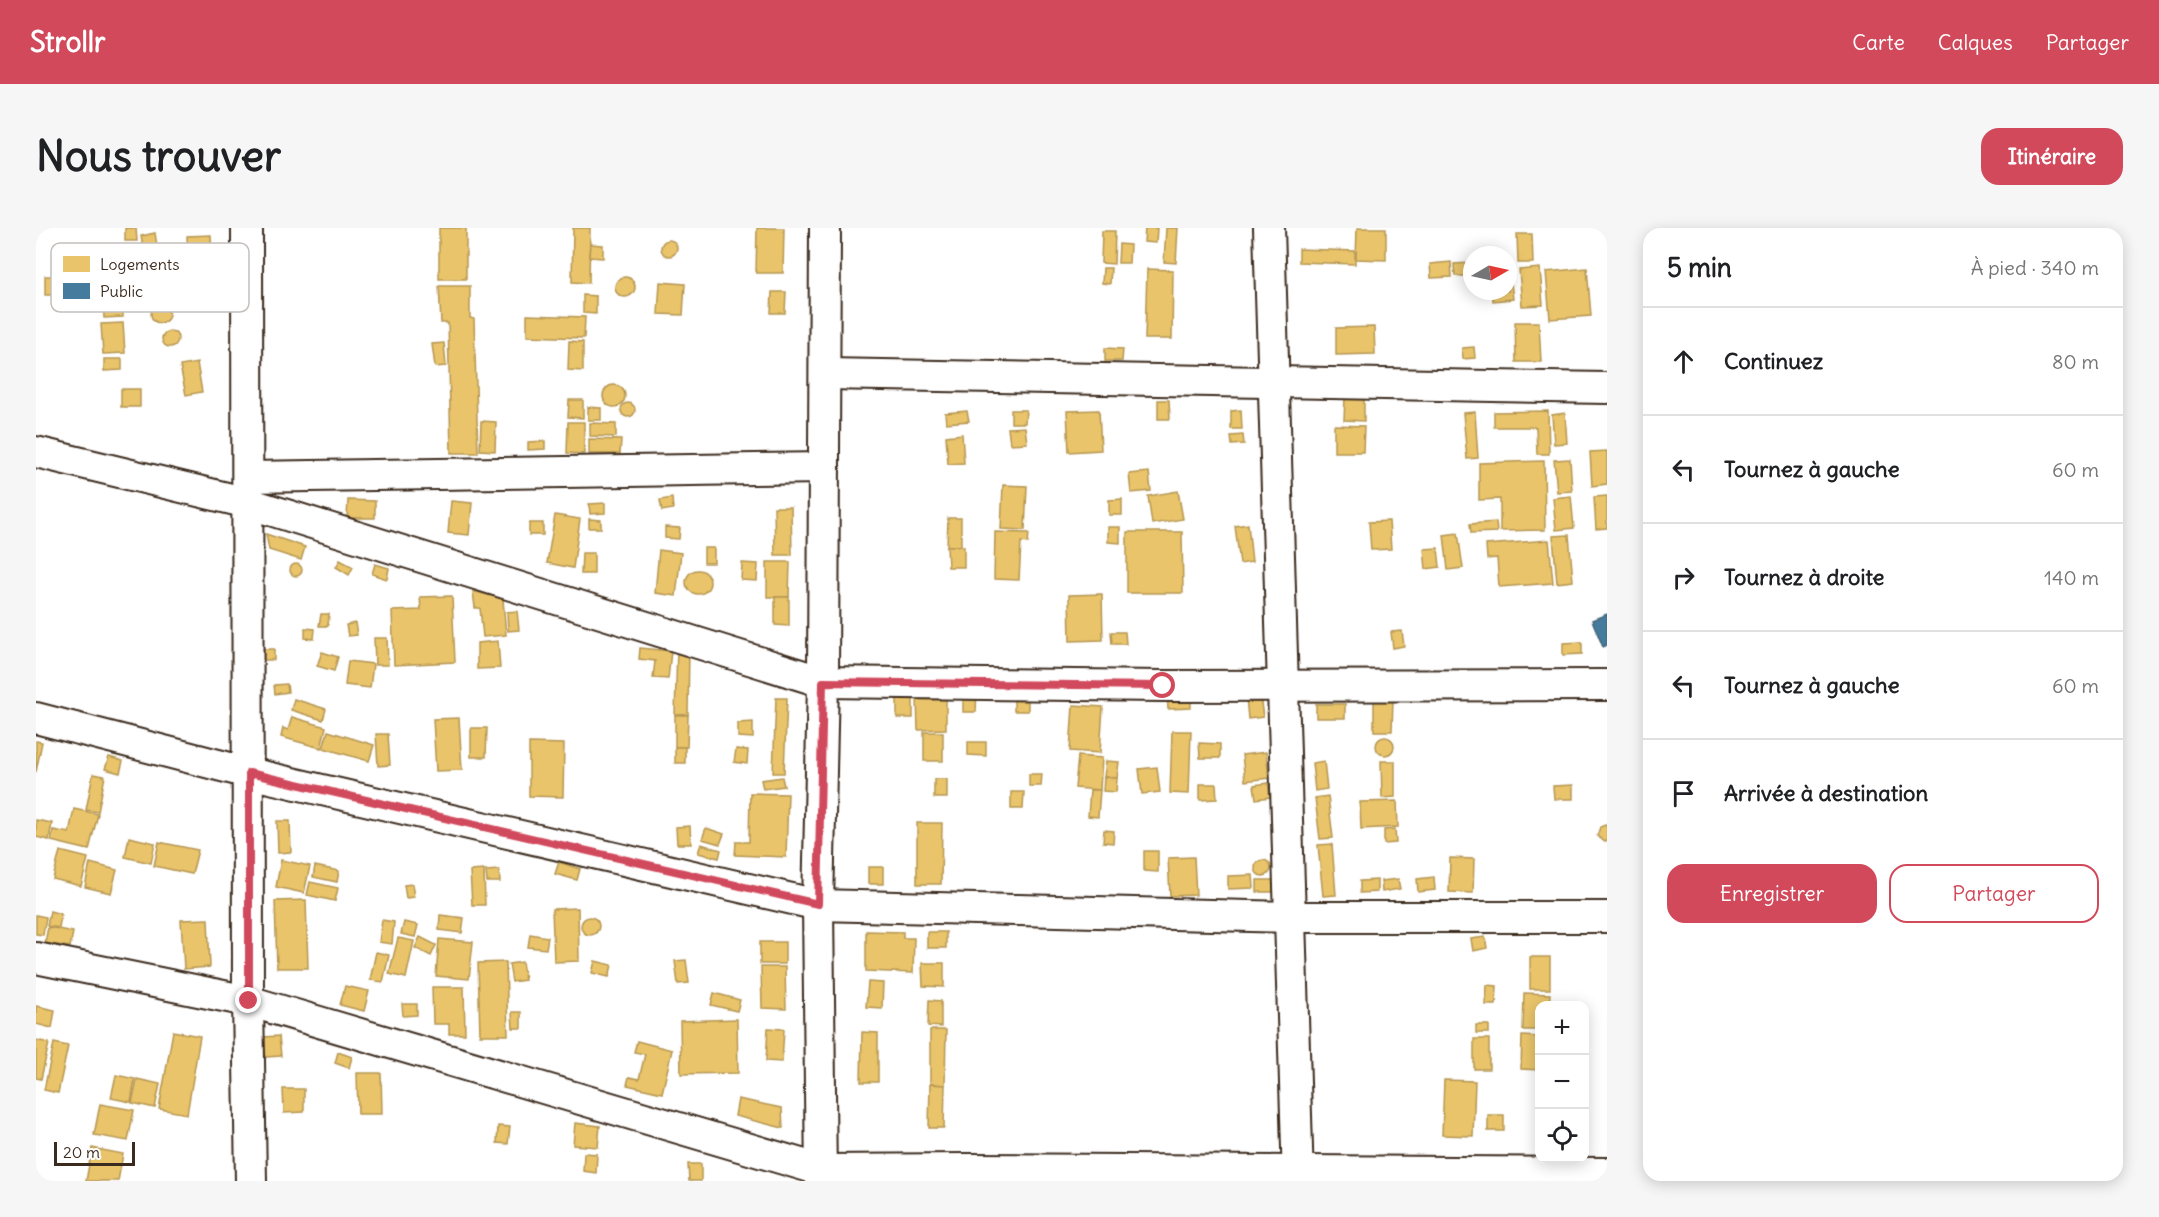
<!DOCTYPE html>
<html lang="fr">
<head>
<meta charset="utf-8">
<style>
	:root { --surface:#fff; --page:#f6f6f6; --text:#202124; --muted:#757577; --line:#e0e0e0; --accent:#d1495b }
	body { margin:0; font-family:Delius,sans-serif; background:var(--page); color:var(--text) }
	.controls { position:absolute; right:18px; bottom:18px; display:grid; overflow:hidden; border-radius:12px; box-shadow:0 3px 15px #0003 }
	.controls button { width:54px; height:54px; display:grid; place-items:center; padding:0; border:0; border-bottom:2px solid var(--line); background:var(--surface); color:var(--text); font:30px sans-serif }
	.compass { position:absolute; left:1427px; top:18px; width:54px; height:54px; border-radius:50%; background:var(--surface); box-shadow:0 3px 15px #0003; rotate:81deg }
	.scale { position:absolute; left:18px; bottom:15px; width:81px; box-sizing:border-box; padding-left:6px; border:3px solid #3b2a1e; border-top:0; font-size:16px; line-height:21px; white-space:nowrap; color:#3b2a1e; -webkit-text-stroke:4px #fff; paint-order:stroke }
	.stop { position:absolute; width:18px; height:18px; margin:-14px; border:4px solid #d1495b; border-radius:50%; background:#fff }
	.stop.end { background:#d1495b; border-color:#fff; box-shadow:0 2px 6px #0008 }
	.list { margin:0; padding:0; list-style:none }
	h2 { display:flex; justify-content:space-between; align-items:center; height:78px; margin:0; padding:0 24px; font-size:26px }
	h2 small { font-size:20px; font-weight:400; color:var(--muted) }
	.list li { display:grid; grid-template-columns:39px 1fr auto; gap:18px; align-items:center; box-sizing:border-box; height:108px; padding:0 24px; border-top:2px solid var(--line) }
	.list b { display:block; font-size:22px; white-space:nowrap }
	.list em { font-size:20px; font-style:normal; color:var(--muted) }
	.actions { display:flex; gap:12px; padding:18px 24px }
	.actions a { flex:1; padding:14px 0; border:2px solid var(--accent); border-radius:18px; text-align:center; font-size:21px; color:var(--accent) }
	.actions .main { background:var(--accent); color:#fff }
	.icon { flex:none; width:33px; height:33px; fill:none; stroke:currentColor; stroke-width:2; stroke-linecap:round; stroke-linejoin:round }
	.map { position:relative; flex:none; width:1571px; height:953px; overflow:hidden; border-radius:18px }
	header { display:flex; align-items:center; gap:36px; box-sizing:border-box; height:84px; padding:0 30px; background:var(--accent); color:#fff }
	header strong { font-size:28px }
	nav { display:flex; gap:33px; margin-inline-start:auto; font-size:21px }
	.intro { display:flex; align-items:center; justify-content:space-between; box-sizing:border-box; height:144px; padding:0 36px }
	h1 { margin:0; font-size:42px }
	.button { padding:15px 27px; border-radius:18px; background:var(--accent); color:#fff; font-size:21px; font-weight:700 }
	main { display:flex; gap:36px; padding:0 36px }
	aside { flex:1; background:var(--surface); border-radius:18px; box-shadow:0 3px 15px #0003 }
	.map>svg:first-child { display:block }
	.homes { fill:#e9c46a; stroke:#b59653; stroke-width:1.5 }
	.public { fill:#457b9d; stroke:#426377; stroke-width:1.5 }
	.lines { fill:none; stroke-linecap:round; stroke-linejoin:round }
	.street-casing { stroke:#3b2a1e; stroke-width:34 }
	.street { stroke:#fff; stroke-width:30 }
	.route { stroke:#d1495b; stroke-width:8 }
	.key { fill:#fff; stroke:#c4bfbc; stroke-width:1.5 }
	.key-label { font-size:16px; fill:#3b2a1e }
</style>
</head>
<body>
<header>
<strong>Strollr</strong>
<nav><a>Carte</a><a>Calques</a><a>Partager</a></nav>
</header>
<div class="intro"><h1>Nous trouver</h1><a class="button">Itinéraire</a></div>
<main>
<div class="map">
<svg width="1571" height="953" viewBox="0 0 1571 953">
	<rect width="100%" height="100%" fill="#fff"/>
	<filter id="ink" filterUnits="userSpaceOnUse"><feTurbulence type="fractalNoise" baseFrequency=".0167" numOctaves="2"/><feDisplacementMap in="SourceGraphic" scale="12" xChannelSelector="R" yChannelSelector="G"/><feConvolveMatrix kernelMatrix="1 2 1 2 8 2 1 2 1" color-interpolation-filters="sRGB"/></filter>
	<g filter="url(#ink)">
		<g class="homes">
			<path d="M89,0H100L101,13H89Z"/>
			<rect x="403" y="0" width="27" height="51"/>
			<path d="M537,0H554L553,55L536,54Z"/>
			<path d="M721,0H748L747,45H720Z"/>
			<path d="M1109,0H1121L1120,15L1108,14Z"/>
			<path d="M1130,0H1142L1140,35L1128,34Z"/>
			<path d="M1321,0H1350V32L1320,31Z"/>
			<path d="M1066,3H1079L1078,36L1065,35Z"/>
			<path d="M119,5L122,24L108,26L105,8Z"/>
			<path d="M1481,6H1496L1497,35H1482Z"/>
			<path d="M175,7L177,49L153,50L151,8Z"/>
			<circle cx="633" cy="20" r="8"/>
			<path d="M554,16L567,17V30L553,29Z"/>
			<path d="M1083,16L1094,17L1093,35H1082Z"/>
			<path d="M1263,21L1319,23V36L1263,34Z"/>
			<path d="M1415,34L1416,49L1395,50L1394,36Z"/>
			<path d="M1434,35L1435,48H1419L1418,36Z"/>
			<path d="M1067,40H1075L1074,56L1066,55Z"/>
			<path d="M1504,40L1507,77L1486,78L1483,42Z"/>
			<path d="M1551,40L1555,88L1514,91L1510,44Z"/>
			<path d="M1111,41L1137,42L1136,111H1109Z"/>
			<rect x="9" y="48" width="17" height="19"/>
			<circle cx="589" cy="59" r="10"/>
			<path d="M624,54L649,56L647,87L622,86Z"/>
			<path d="M1472,55H1475L1477,71L1457,73L1456,63H1472Z"/>
			<path d="M403,58H434V90L438,91L442,225H415L412,95H405Z"/>
			<path d="M736,64H750L749,85H735Z"/>
			<path d="M547,67L560,68V86L547,85Z"/>
			<path d="M87,74V89L68,90L67,75Z"/>
			<circle cx="124" cy="86" r="9"/>
			<path d="M491,87L549,89L548,110L491,108Z"/>
			<path d="M1479,94H1503L1505,134H1480Z"/>
			<path d="M87,95L89,125L67,126L65,96Z"/>
			<path d="M1338,99L1339,126L1300,127V100Z"/>
			<circle cx="134" cy="111" r="8"/>
			<path d="M533,113L547,114V143L532,142Z"/>
			<path d="M408,115L410,138L399,139L396,116Z"/>
			<path d="M1438,119L1439,130L1427,131L1426,120Z"/>
			<path d="M1069,120L1087,121L1086,133H1069Z"/>
			<path d="M68,131H86V142L68,143Z"/>
			<path d="M161,135L166,164L150,167L144,138Z"/>
			<circle cx="578" cy="168" r="11"/>
			<rect x="85" y="161" width="19" height="18"/>
			<path d="M1309,169H1328V193L1308,192Z"/>
			<path d="M533,172H547V190L532,189Z"/>
			<path d="M1122,172H1133L1134,191H1122Z"/>
			<circle cx="592" cy="182" r="7"/>
			<path d="M552,179L565,180V192H552Z"/>
			<path d="M975,182H990L989,195H975Z"/>
			<path d="M1063,182L1065,222L1033,224L1031,183Z"/>
			<path d="M1205,182L1206,201H1195V183Z"/>
			<path d="M931,183L933,193L910,195L909,185Z"/>
			<path d="M1512,183L1513,226H1501L1500,199H1458V184Z"/>
			<path d="M1439,184L1442,230L1431,231L1427,185Z"/>
			<path d="M1529,185L1531,215L1518,216L1516,187Z"/>
			<path d="M445,193L460,194L459,223L444,222Z"/>
			<path d="M532,194H548V226L531,225Z"/>
			<path d="M554,195L580,196V209L554,208Z"/>
			<path d="M1298,197L1328,198L1327,224H1298Z"/>
			<path d="M989,199L991,215L974,216L972,200Z"/>
			<path d="M926,206L928,235L912,236L910,208Z"/>
			<path d="M1207,207L1208,216L1196,217L1195,208Z"/>
			<path d="M553,211L585,212L584,226H553Z"/>
			<path d="M509,213V221L492,222V214Z"/>
			<path d="M1571,223V256L1556,258L1554,224Z"/>
			<path d="M1534,231L1536,263L1521,264L1518,232Z"/>
			<path d="M1508,233L1509,302L1464,303V271L1443,272V235Z"/>
			<path d="M1113,244L1115,263L1095,265L1093,246Z"/>
			<path d="M967,257L991,258L989,302L965,301Z"/>
			<path d="M1142,263L1147,291L1116,296L1112,268Z"/>
			<path d="M1535,268L1538,300L1520,302L1517,270Z"/>
			<path d="M1571,268V300L1560,301L1558,269Z"/>
			<path d="M636,270L637,281L626,283L624,272Z"/>
			<path d="M1086,271V287H1073V272Z"/>
			<path d="M312,272L339,273V290H311Z"/>
			<path d="M415,273L436,275L433,307L412,305Z"/>
			<path d="M569,275V285L554,286L553,276Z"/>
			<path d="M738,279H755L756,327H739Z"/>
			<path d="M519,287L544,291L537,340L511,335Z"/>
			<path d="M912,290H925V318H911Z"/>
			<path d="M553,291L565,292V300H553Z"/>
			<path d="M1353,293L1355,321L1335,322L1333,294Z"/>
			<path d="M1460,294L1461,304L1435,305L1434,296Z"/>
			<rect x="493" y="295" width="14" height="12"/>
			<path d="M1212,296L1216,334L1204,336L1199,298Z"/>
			<path d="M629,299L644,300L643,311L629,310Z"/>
			<path d="M1072,299H1084V315L1072,314Z"/>
			<path d="M959,304L993,305L992,315L985,314L983,352L958,351Z"/>
			<path d="M1091,304H1146L1147,365H1091Z"/>
			<path d="M1422,305L1427,340L1412,342L1408,307Z"/>
			<path d="M230,306L269,319L265,332L233,322Z"/>
			<path d="M1533,307L1537,353L1521,355L1517,308Z"/>
			<path d="M1513,312L1517,355L1463,359L1461,330L1451,331L1450,317Z"/>
			<path d="M911,318H928V339H912Z"/>
			<rect x="668" y="320" width="10" height="15"/>
			<path d="M1402,320L1404,339L1390,341L1388,321Z"/>
			<path d="M623,322L645,325L640,368L619,365Z"/>
			<path d="M546,325H558V346H545Z"/>
			<path d="M304,332L317,339L313,347L300,339Z"/>
			<path d="M731,334H754L753,369H731Z"/>
			<path d="M706,335L722,336L721,353L705,352Z"/>
			<circle cx="260" cy="342" r="6"/>
			<path d="M339,336L353,340L351,351L336,346Z"/>
			<circle cx="662" cy="354" r="12"/>
			<path d="M437,363L467,371L470,407L447,409L444,380H439Z"/>
			<path d="M1066,366L1067,412L1034,413L1033,367Z"/>
			<path d="M416,368L419,434L358,437L356,383L385,382L384,369Z"/>
			<path d="M739,369H753V398L739,397Z"/>
			<path d="M481,383L483,402L472,403L471,384Z"/>
			<path d="M285,386H293L292,398H283Z"/>
			<path d="M319,395L321,407L312,408L310,397Z"/>
			<path d="M269,400L279,401L278,411L269,410Z"/>
			<path d="M1366,403L1368,418L1357,420L1355,404Z"/>
			<path d="M1075,404H1089L1090,416H1076Z"/>
			<path d="M338,410H351L352,437H339Z"/>
			<path d="M462,413L464,440L441,441V415Z"/>
			<path d="M1546,414V426L1527,427V415Z"/>
			<path d="M604,420L635,423L632,451L617,450L619,433L603,431Z"/>
			<path d="M641,420H653L652,487H639Z"/>
			<path d="M228,421H238V432H227Z"/>
			<path d="M286,424L302,429L298,443L281,438Z"/>
			<path d="M312,433L337,436L334,460L309,457Z"/>
			<path d="M251,456L252,464L239,466L238,457Z"/>
			<path d="M927,461H941L940,484H927Z"/>
			<path d="M978,462L992,463V483H978Z"/>
			<path d="M1155,465V480L1132,481L1131,467Z"/>
			<path d="M910,468V501L882,502L881,469Z"/>
			<path d="M1224,468L1227,489L1212,491L1210,469Z"/>
			<path d="M877,469V490H861V470Z"/>
			<path d="M740,470H751L748,545H737Z"/>
			<path d="M258,471L290,481L287,492L255,482Z"/>
			<path d="M1338,472H1357L1356,503H1338Z"/>
			<rect x="1280" y="476" width="29" height="14"/>
			<path d="M1037,477L1067,479L1064,525L1034,523Z"/>
			<path d="M639,487H652L651,519H639Z"/>
			<path d="M256,489L290,499L285,520L245,509L247,500L252,502Z"/>
			<path d="M423,490L426,542L400,543L397,491Z"/>
			<path d="M717,494V510L702,509V495Z"/>
			<path d="M435,500H451L450,529H435Z"/>
			<path d="M292,503L338,517L333,533L287,520Z"/>
			<path d="M1136,503H1155L1153,566L1134,565Z"/>
			<rect x="888" y="504" width="19" height="29"/>
			<path d="M340,506H352L354,537L342,538Z"/>
			<circle cx="1349" cy="518" r="9"/>
			<path d="M0,513L6,514L0,544Z"/>
			<path d="M932,514H950V528L932,527Z"/>
			<path d="M493,515L528,516L527,569L493,568Z"/>
			<path d="M1163,515L1184,516V530H1164Z"/>
			<rect x="639" y="519" width="10" height="16"/>
			<path d="M700,521L712,522L711,536L698,534Z"/>
			<path d="M1230,524L1233,550L1209,553L1206,527Z"/>
			<path d="M1042,528L1066,530L1064,562L1039,560Z"/>
			<path d="M73,529L87,533L84,545L69,541Z"/>
			<path d="M1070,533L1083,534L1081,550L1068,549Z"/>
			<path d="M1288,533L1291,561L1279,563L1276,535Z"/>
			<path d="M1345,533H1359V569L1346,570Z"/>
			<path d="M1121,539L1124,564L1106,566L1103,541Z"/>
			<path d="M57,546L69,548L62,584L50,582Z"/>
			<path d="M993,546H1006L1005,558H993Z"/>
			<path d="M746,549L748,558L727,561L725,552Z"/>
			<path d="M1068,549L1081,550L1080,564L1067,563Z"/>
			<rect x="898" y="551" width="13" height="19"/>
			<path d="M1232,555L1234,569L1220,571L1218,557Z"/>
			<path d="M1164,556H1180L1181,571L1164,572Z"/>
			<path d="M1537,557V571H1518L1517,558Z"/>
			<path d="M1054,562H1064L1062,589L1052,588Z"/>
			<path d="M975,564H988L987,581H975Z"/>
			<path d="M714,565L752,566L750,629L699,627L700,614H713Z"/>
			<path d="M1292,568L1297,610L1284,611L1279,570Z"/>
			<path d="M1361,573L1362,599L1325,601L1324,574Z"/>
			<path d="M38,581L62,586L53,622L15,613L17,602L33,605Z"/>
			<path d="M0,592L16,595L13,612L0,609Z"/>
			<path d="M241,593H254L255,624L242,625Z"/>
			<path d="M881,595H906L905,656H881Z"/>
			<path d="M1569,597L1571,598V613L1569,614L1561,608L1564,599Z"/>
			<path d="M654,598L655,616H641L640,599Z"/>
			<path d="M670,600L688,606L684,616L666,611Z"/>
			<path d="M1359,601L1360,615L1348,616V602Z"/>
			<path d="M1068,602L1078,603L1077,615L1067,614Z"/>
			<path d="M93,609L119,615L115,635L89,629Z"/>
			<path d="M123,614L162,622L156,646L118,638Z"/>
			<path d="M665,616L685,622L683,630L662,625Z"/>
			<path d="M1296,616L1300,667L1287,668L1282,617Z"/>
			<path d="M24,623L52,630L45,658L17,651Z"/>
			<path d="M1108,623H1122V644L1108,643Z"/>
			<path d="M1158,629L1160,667L1134,668L1132,630Z"/>
			<path d="M1414,630L1438,631L1437,665L1413,664Z"/>
			<circle cx="1227" cy="640" r="8"/>
			<path d="M245,632L274,638L268,665L240,659Z"/>
			<path d="M523,634L544,641L541,652L519,646Z"/>
			<path d="M54,635L81,642L75,665L49,659Z"/>
			<path d="M279,638L303,643L301,654L277,649Z"/>
			<rect x="832" y="639" width="15" height="17"/>
			<path d="M448,642L449,677H436L434,643Z"/>
			<path d="M463,642L464,654H451L450,643Z"/>
			<path d="M1217,647L1218,660L1192,661V648Z"/>
			<path d="M1398,649L1399,662L1382,664L1381,651Z"/>
			<path d="M1362,651L1364,661L1346,664L1345,653Z"/>
			<rect x="1221" y="652" width="17" height="12"/>
			<path d="M1341,652V664L1324,665V653Z"/>
			<path d="M274,654L302,660L299,673L271,667Z"/>
			<path d="M376,656L378,669L370,670L368,657Z"/>
			<path d="M270,672L272,740H241L239,673Z"/>
			<path d="M542,680L543,733L518,734L516,681Z"/>
			<path d="M14,683L25,686L23,700L11,698Z"/>
			<path d="M0,687L10,689L7,707L0,706Z"/>
			<path d="M404,687L428,690L426,705L403,702Z"/>
			<circle cx="554" cy="698" r="9"/>
			<path d="M172,691L174,739L148,741L145,692Z"/>
			<path d="M346,692L358,694L356,716L343,714Z"/>
			<path d="M368,694L382,697L379,709L365,706Z"/>
			<path d="M12,699L37,704L34,719L9,715Z"/>
			<path d="M830,703L867,704V710H878L877,745L830,743Z"/>
			<rect x="891" y="704" width="19" height="16"/>
			<path d="M494,706L512,709L510,721L492,719Z"/>
			<path d="M384,709L400,717L395,728L379,720Z"/>
			<path d="M1449,709L1451,720L1437,723L1435,711Z"/>
			<path d="M362,710L378,713L370,750L353,746Z"/>
			<path d="M403,711L437,714L433,751L400,748Z"/>
			<rect x="724" y="714" width="25" height="22"/>
			<path d="M340,724L353,727L347,754L334,752Z"/>
			<rect x="1494" y="729" width="20" height="32"/>
			<path d="M650,732L653,755L642,756L639,733Z"/>
			<path d="M559,733L576,737L573,749L556,745Z"/>
			<path d="M470,734L472,807H444L442,735Z"/>
			<path d="M486,734L489,752L476,754L473,736Z"/>
			<path d="M886,735H908V759L887,758Z"/>
			<path d="M725,739H749L750,781L726,780Z"/>
			<path d="M832,754L847,755L846,780L830,779Z"/>
			<path d="M1451,757L1461,758L1460,777H1450Z"/>
			<path d="M309,758L333,763L328,783L304,777Z"/>
			<path d="M396,759H428L429,806H413V796H397Z"/>
			<path d="M678,765L704,772L701,783L675,777Z"/>
			<path d="M1488,765L1514,766L1513,778H1504V802H1487Z"/>
			<path d="M893,772L905,773V799L892,798Z"/>
			<path d="M366,776H381V787L367,788Z"/>
			<path d="M0,778L19,782L16,800L0,796Z"/>
			<path d="M476,784H485V800H477Z"/>
			<path d="M701,791L702,845L645,846L644,793Z"/>
			<rect x="1440" y="797" width="13" height="8"/>
			<path d="M732,800L748,801L746,834L730,833Z"/>
			<path d="M894,802H910L909,857L894,856Z"/>
			<path d="M137,803L164,808L151,886L123,881Z"/>
			<path d="M826,804L842,805V854H825Z"/>
			<path d="M243,808L245,828L230,829L227,809Z"/>
			<path d="M1486,808L1504,809V842L1485,841Z"/>
			<rect x="1438" y="811" width="15" height="30"/>
			<path d="M0,812L13,815L5,851L0,850Z"/>
			<path d="M601,813L636,822L626,865L591,857L593,849L603,851L609,826L598,824Z"/>
			<path d="M18,815L32,818L22,865L8,862Z"/>
			<path d="M302,824L316,829L313,840L299,835Z"/>
			<path d="M321,845H345L346,886H322Z"/>
			<path d="M80,847L99,851L95,874L75,870Z"/>
			<path d="M101,851L124,856L119,880L96,875Z"/>
			<path d="M1408,852L1439,853L1437,908L1406,907Z"/>
			<path d="M894,856L909,857L908,900H893Z"/>
			<path d="M247,861H268V884L248,885Z"/>
			<path d="M702,871L746,880L747,900L699,888Z"/>
			<path d="M64,876L98,882L92,913L58,907Z"/>
			<rect x="1452" y="887" width="16" height="16"/>
			<path d="M539,895L564,898L562,919L537,917Z"/>
			<path d="M462,898L474,899L472,916L461,915Z"/>
			<path d="M56,920L87,926L82,953H50Z"/>
			<path d="M548,925L561,926L560,945L547,943Z"/>
			<path d="M652,936H665V953H653Z"/>
		</g>
		<path class="public" d="M1571,386V417L1567,419L1556,392Z"/>
		<g class="lines">
			<defs>
				<g id="street">
					<path d="M211,0L212,773L215,953"/>
					<path d="M1233,0L1262,953"/>
					<path d="M789,146L1571,160"/>
					<path d="M0,224L212,275L787,454L1127,458L1571,457"/>
					<path d="M212,249L788,240"/>
					<path d="M0,490L213,545L782,677L1254,689H1571"/>
					<path d="M0,730L212,773L785,942L932,941L1571,945"/>
					<path d="M785,953L782,677L787,454L789,0"/>
				</g>
			</defs>
			<use href="#street" class="street-casing"/>
			<use href="#street" class="street"/>
		</g>
	</g>
	<g class="lines" filter="url(#ink)">
		<path class="route" d="M213,773V545L782,676L787,454L1127,458"/>
	</g>
	<rect x="15" y="15" width="198" height="69" rx="9" class="key"/>
	<rect x="27" y="28" width="27" height="16" fill="#e9c46a"/>
	<rect x="27" y="55" width="27" height="16" fill="#457b9d"/>
	<g class="key-label">
		<text x="64" y="42">Logements</text>
		<text x="64" y="69">Public</text>
	</g>
</svg>
<div class="controls">
<button>+</button>
<button>−</button>
<button><svg class="icon" aria-label="locate" viewBox="0 0 24 24"><circle cx="12" cy="12" r="6"/><path d="M12 2v4M12 18v4M2 12h4M18 12h4"/></svg></button>
</div>
<svg class="compass" viewBox="-18 -18 36 36"><path d="M0-13l5 13h-10z" fill="#e53935"/><path d="M0 13l5-13h-10z" fill="#757577"/></svg>
<div class="scale">20 m</div>
<div class="stop" style="left:1127px;top:458px"></div>
<div class="stop end" style="left:213px;top:773px"></div>
</div>
<aside>
<h2>5 min<small>À pied · 340 m</small></h2>
<ul class="list">
<li><svg class="icon" aria-label="ahead" viewBox="0 0 24 24"><path d="M12 20V5M6 11l6-6 6 6"/></svg><div><b>Continuez</b></div><em>80 m</em></li>
<li><svg class="icon" aria-label="left" viewBox="0 0 24 24"><path d="M17 20v-9H6M10 6l-5 5 5 5"/></svg><div><b>Tournez à gauche</b></div><em>60 m</em></li>
<li><svg class="icon" aria-label="right" viewBox="0 0 24 24"><path d="M7 20v-9h11M14 6l5 5-5 5"/></svg><div><b>Tournez à droite</b></div><em>140 m</em></li>
<li><svg class="icon" aria-label="left" viewBox="0 0 24 24"><path d="M17 20v-9H6M10 6l-5 5 5 5"/></svg><div><b>Tournez à gauche</b></div><em>60 m</em></li>
<li><svg class="icon" aria-label="arrive" viewBox="0 0 24 24"><path d="M6 21V4h12l-3 4 3 4H6"/></svg><div><b>Arrivée à destination</b></div></li>
</ul>
<div class="actions"><a class="main">Enregistrer</a><a>Partager</a></div>
</aside>
</main>
</body>
</html>
